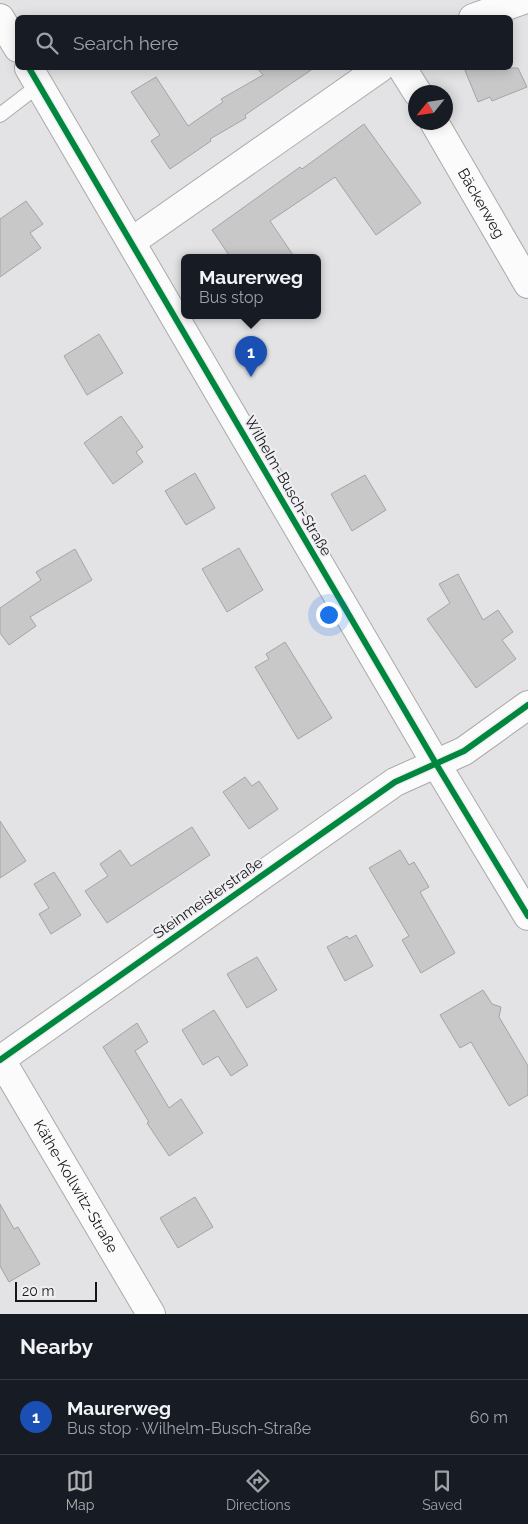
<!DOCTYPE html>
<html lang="en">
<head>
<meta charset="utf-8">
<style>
	:root { --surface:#171b24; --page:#20242c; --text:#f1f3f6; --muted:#9ea1a6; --line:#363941; --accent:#afb0b2 }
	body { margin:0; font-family:Raleway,sans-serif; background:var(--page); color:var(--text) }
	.compass { position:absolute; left:408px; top:85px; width:45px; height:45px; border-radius:50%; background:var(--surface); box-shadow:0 2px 12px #0003; rotate:240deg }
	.scale { position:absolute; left:15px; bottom:12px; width:82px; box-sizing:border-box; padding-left:5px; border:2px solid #171718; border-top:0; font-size:14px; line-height:18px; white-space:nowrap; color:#171718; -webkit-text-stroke:4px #efeff3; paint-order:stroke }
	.you { position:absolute; left:328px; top:614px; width:18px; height:18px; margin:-12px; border:4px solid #fff; border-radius:50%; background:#1a73e8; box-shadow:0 0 0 8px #1a73e833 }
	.badge { display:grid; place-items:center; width:32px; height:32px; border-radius:50%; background:var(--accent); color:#fff; font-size:16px; font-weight:700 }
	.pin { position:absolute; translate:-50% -41px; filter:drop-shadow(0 1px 2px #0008) }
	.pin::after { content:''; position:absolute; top:26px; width:18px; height:15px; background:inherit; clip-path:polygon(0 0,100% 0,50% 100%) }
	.popup { position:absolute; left:181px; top:254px; width:140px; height:65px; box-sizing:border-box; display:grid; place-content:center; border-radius:8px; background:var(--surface); filter:drop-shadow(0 1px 4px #0005); font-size:16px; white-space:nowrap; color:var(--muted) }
	.popup b { font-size:19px; color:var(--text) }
	.popup::after { content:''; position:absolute; left:50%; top:100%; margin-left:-10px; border:10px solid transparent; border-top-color:var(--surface) }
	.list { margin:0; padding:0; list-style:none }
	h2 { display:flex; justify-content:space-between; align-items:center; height:65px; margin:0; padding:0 20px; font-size:21px }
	h2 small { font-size:16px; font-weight:400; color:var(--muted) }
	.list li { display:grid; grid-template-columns:32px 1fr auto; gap:15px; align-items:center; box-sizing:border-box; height:75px; padding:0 20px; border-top:1px solid var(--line) }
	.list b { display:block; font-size:19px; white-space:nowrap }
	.list p { margin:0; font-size:16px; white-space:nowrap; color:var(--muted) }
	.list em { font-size:16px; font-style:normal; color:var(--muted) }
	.icon { flex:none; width:28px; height:28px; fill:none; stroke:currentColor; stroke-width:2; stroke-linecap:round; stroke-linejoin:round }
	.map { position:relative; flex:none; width:528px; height:1314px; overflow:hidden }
	.search { position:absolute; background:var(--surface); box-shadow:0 2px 12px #0003; left:15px; right:15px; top:15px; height:55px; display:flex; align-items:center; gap:12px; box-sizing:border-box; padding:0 18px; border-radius:8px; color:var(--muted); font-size:19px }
	.sheet { height:140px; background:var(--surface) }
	nav { display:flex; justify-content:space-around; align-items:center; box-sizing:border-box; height:70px; border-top:1px solid var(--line); background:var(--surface); font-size:14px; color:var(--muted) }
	nav a { display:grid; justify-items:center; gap:2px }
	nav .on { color:var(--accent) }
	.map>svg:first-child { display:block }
	.building { fill:#c8c8c9; stroke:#a4a4a6 }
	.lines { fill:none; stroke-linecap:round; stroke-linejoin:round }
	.service-casing { stroke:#aaaaac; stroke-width:16 }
	.minor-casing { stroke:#aaaaac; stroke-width:30 }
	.service { stroke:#fbfbfb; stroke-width:14 }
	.minor { stroke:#fbfbfb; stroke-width:28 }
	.cycleway-casing { stroke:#efeff3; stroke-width:9 }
	.cycleway { stroke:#00873e; stroke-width:6 }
	.labels { text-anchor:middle; stroke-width:4; stroke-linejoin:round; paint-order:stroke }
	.street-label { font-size:15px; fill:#171718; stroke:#efeff3 }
</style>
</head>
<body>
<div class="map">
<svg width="528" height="1314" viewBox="0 0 528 1314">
	<rect width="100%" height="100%" fill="#e3e3e5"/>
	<g class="building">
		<path d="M257,68H314L245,115L246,118L210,139L211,141L170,169L151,141L160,135L131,92L156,77L188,126L223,102L221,99L263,75Z"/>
		<path d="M464,68H518L527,87L492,101L490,97L478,102Z"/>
		<path d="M364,124L421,203L376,235L335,177L270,221L295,258H231L212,230L300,167L302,169Z"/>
		<path d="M26,201L43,224L30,233L41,248L0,277V219Z"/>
		<path d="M99,334L123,373L87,395L64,356Z"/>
		<path d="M121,416L143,447L136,452L143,462L113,484L84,443Z"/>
		<path d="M195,473L215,508L186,525L165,491Z"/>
		<path d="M365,475L386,510L352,531L331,494Z"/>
		<path d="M239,548L263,590L227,612L202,569Z"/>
		<path d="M75,549L92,580L30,617L36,626L9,645L0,633V608L41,580L36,572Z"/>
		<path d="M458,574L483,620L498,610L513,632L502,640L516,659L476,688L427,619L450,603L439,584Z"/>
		<path d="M285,642L332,718L298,739L255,667L269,659L266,654Z"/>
		<path d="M245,777L252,786L259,781L278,809L249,829L223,792Z"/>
		<path d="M0,821L26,861L0,878Z"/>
		<path d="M192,827L210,855L107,923L85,891L108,876L100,864L120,850L131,866Z"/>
		<path d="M400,850L409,865L414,862L429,887L420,892L455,953L421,973L402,940L409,936L369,868Z"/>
		<path d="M54,872L81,915L51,934L39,914L49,908L34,884Z"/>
		<path d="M356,935L373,966L345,981L327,947L347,936L349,939Z"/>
		<path d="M257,957L277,990L247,1008L227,974Z"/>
		<path d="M483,990L492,1004L501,1007L499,1017L528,1066V1095L509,1106L471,1042L460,1048L440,1015Z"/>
		<path d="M214,1010L248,1065L231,1076L218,1056L203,1065L182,1030Z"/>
		<path d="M137,1023L148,1042L135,1051L169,1108L181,1099L203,1133L169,1156L147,1123L149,1122L103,1047Z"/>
		<path d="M195,1197L213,1227L178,1248L160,1218Z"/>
		<path d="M0,1204L14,1229L18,1227L40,1264L9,1282L0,1266Z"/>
	</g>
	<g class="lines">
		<defs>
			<path id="service" d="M0,115L39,85"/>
			<g id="minor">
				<path d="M0,18L18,48"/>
				<path d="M473,18L523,0"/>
				<path d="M29,68L435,762L528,916"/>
				<path d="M402,68L417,92"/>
				<path id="s1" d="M434,122L528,284"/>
				<path d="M131,242L380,68"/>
				<path id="s2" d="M0,1058L151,1314"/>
				<path d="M0,1060L395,782L464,751L528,705"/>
			</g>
		</defs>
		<use href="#service" class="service-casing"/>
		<use href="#minor" class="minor-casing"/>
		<use href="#service" class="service"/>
		<use href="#minor" class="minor"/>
		<defs>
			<g id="cycleway">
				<path d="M29,68L435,762L528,916"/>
				<path d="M0,1060L395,782L464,751L528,705"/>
			</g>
		</defs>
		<use href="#cycleway" class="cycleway-casing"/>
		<use href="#cycleway" class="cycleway"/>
	</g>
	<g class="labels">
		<g class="street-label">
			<text dy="5" stroke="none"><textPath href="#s1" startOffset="94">Bäckerweg</textPath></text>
			<text transform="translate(288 486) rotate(60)" y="5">Wilhelm-Busch-Straße</text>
			<text transform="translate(208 898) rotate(-35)" y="5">Steinmeisterstraße</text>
			<text dy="5" stroke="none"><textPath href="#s2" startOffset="149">Käthe-Kollwitz-Straße</textPath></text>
		</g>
	</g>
</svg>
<svg class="compass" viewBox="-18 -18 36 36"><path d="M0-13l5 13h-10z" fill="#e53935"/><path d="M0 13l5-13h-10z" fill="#9ea1a6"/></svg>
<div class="scale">20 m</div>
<div class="you"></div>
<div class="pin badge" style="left:251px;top:377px;background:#1a4fb4">1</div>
<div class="popup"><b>Maurerweg</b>Bus stop</div>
<div class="search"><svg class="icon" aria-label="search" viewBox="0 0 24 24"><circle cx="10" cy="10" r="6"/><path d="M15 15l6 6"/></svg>Search here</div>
</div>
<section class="sheet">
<h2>Nearby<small></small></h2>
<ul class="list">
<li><span class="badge" style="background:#1a4fb4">1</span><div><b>Maurerweg</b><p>Bus stop · Wilhelm-Busch-Straße</p></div><em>60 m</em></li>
</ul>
</section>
<nav>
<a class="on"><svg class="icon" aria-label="map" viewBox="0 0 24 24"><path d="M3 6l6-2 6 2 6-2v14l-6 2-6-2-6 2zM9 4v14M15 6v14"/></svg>Map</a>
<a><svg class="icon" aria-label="directions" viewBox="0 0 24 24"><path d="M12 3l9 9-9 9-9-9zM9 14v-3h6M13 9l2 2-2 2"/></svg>Directions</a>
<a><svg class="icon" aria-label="saved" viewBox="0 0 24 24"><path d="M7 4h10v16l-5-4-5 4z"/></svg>Saved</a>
</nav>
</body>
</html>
